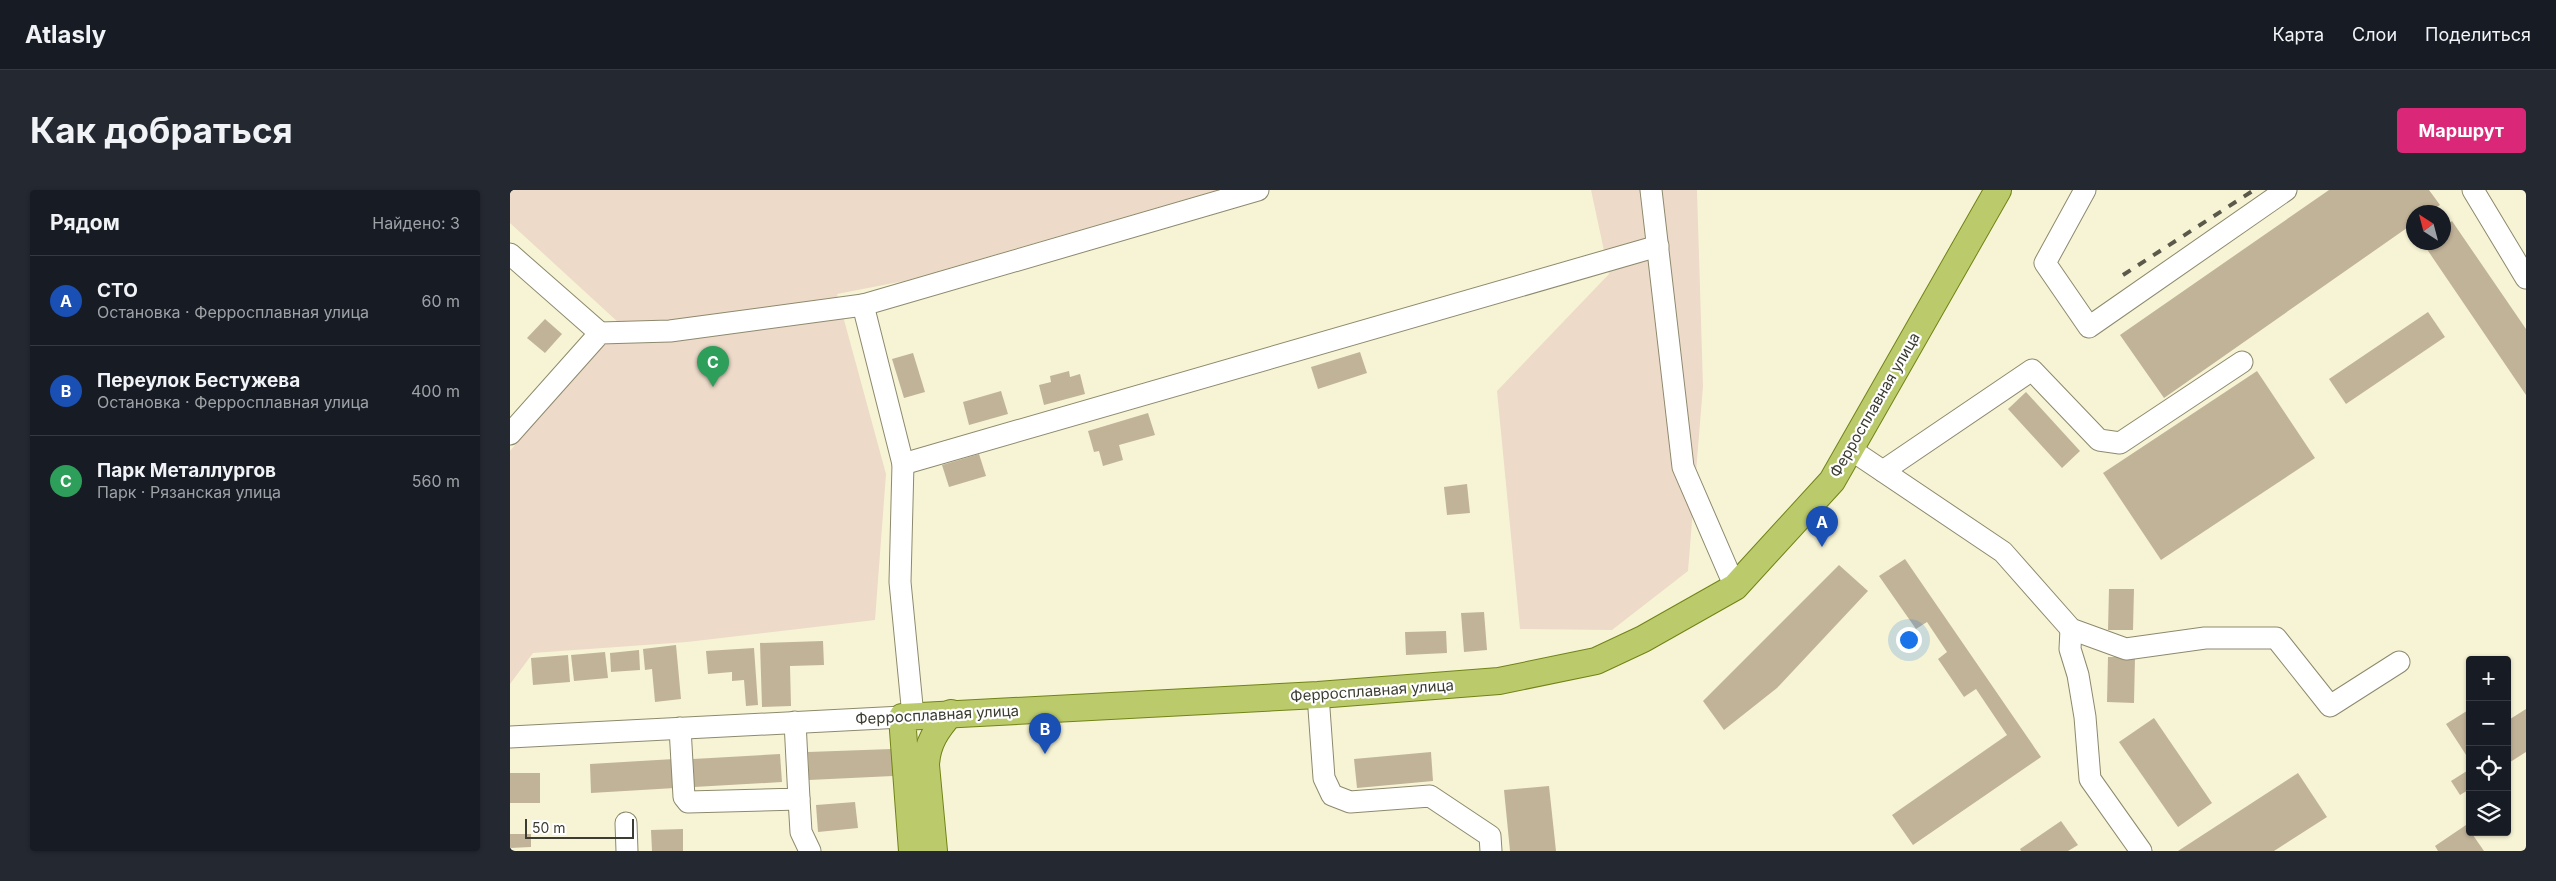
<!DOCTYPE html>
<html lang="ru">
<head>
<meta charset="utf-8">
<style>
	:root { --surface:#171b24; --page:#242831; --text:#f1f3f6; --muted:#9ea1a6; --line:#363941; --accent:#db2777 }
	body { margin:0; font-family:Inter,sans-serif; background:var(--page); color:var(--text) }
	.controls { position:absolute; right:15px; bottom:15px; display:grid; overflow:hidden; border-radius:5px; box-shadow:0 1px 4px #0004 }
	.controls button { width:45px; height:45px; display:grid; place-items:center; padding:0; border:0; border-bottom:1px solid var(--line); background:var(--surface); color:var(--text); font:25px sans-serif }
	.compass { position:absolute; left:1896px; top:15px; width:45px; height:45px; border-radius:50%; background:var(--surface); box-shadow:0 1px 4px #0004; rotate:324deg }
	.scale { position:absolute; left:15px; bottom:12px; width:109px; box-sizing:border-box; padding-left:5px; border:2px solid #3d3c30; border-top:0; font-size:14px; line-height:18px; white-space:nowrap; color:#3d3c30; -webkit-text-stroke:4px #fff; paint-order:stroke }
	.you { position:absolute; left:1398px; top:449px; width:18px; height:18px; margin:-12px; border:4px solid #fff; border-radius:50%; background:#1a73e8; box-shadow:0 0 0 8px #1a73e833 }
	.badge { display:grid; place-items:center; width:32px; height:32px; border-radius:50%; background:var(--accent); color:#fff; font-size:16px; font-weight:700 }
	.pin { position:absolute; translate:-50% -41px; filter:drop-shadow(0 1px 2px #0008) }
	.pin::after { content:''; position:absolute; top:26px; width:18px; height:15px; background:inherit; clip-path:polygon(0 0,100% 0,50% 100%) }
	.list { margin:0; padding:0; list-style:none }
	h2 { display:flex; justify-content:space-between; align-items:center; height:65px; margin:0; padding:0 20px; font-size:21px }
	h2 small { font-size:16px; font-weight:400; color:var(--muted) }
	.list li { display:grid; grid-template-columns:32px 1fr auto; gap:15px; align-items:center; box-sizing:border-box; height:90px; padding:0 20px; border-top:1px solid var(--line) }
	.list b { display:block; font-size:19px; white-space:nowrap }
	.list p { margin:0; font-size:16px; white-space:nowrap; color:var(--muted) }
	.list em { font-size:16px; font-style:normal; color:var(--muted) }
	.icon { flex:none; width:28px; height:28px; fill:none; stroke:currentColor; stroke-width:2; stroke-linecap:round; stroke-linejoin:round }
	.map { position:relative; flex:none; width:2016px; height:661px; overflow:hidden; border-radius:5px }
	header { display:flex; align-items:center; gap:30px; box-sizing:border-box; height:70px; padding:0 25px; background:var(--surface); border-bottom:1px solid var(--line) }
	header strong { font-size:24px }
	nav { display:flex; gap:28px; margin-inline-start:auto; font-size:18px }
	.intro { display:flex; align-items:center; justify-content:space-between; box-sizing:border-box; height:120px; padding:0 30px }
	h1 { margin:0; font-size:35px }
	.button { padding:12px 22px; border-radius:5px; background:var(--accent); color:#fff; font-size:18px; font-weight:700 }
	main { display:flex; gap:30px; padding:0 30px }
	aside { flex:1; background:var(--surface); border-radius:5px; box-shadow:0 1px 4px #0004 }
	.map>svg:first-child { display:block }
	.green { fill:#eddac9 }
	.building { fill:#c1b398 }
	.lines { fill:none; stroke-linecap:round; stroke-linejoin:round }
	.minor-casing { stroke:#8d896d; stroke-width:23 }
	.major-casing { stroke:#718317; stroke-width:28 }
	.minor { stroke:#fff; stroke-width:21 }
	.major { stroke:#bbcb6b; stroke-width:26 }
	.rail { stroke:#5b594a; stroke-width:4; stroke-dasharray:9 9; stroke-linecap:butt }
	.labels { text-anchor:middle; stroke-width:4.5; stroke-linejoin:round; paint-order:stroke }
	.street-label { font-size:15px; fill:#3d3c30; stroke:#fff }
</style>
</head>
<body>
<header>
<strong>Atlasly</strong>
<nav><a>Карта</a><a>Слои</a><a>Поделиться</a></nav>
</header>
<div class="intro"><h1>Как добраться</h1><a class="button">Маршрут</a></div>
<main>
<aside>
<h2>Рядом<small>Найдено: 3</small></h2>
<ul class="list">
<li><span class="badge" style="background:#1a4fb4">A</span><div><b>СТО</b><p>Остановка · Ферросплавная улица</p></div><em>60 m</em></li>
<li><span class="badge" style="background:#1a4fb4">B</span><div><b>Переулок Бестужева</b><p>Остановка · Ферросплавная улица</p></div><em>400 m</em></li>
<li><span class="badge" style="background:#2e9e5b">C</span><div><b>Парк Металлургов</b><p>Парк · Рязанская улица</p></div><em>560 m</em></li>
</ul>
</aside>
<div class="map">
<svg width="2016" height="661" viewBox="0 0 2016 661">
	<rect width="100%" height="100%" fill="#f7f4d5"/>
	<g class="green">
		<path d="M0,0H708L394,91L327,104L376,284L365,430L177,452L23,463L0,494V261L109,133L0,33Z"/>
		<path d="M1081,0H1187L1193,196L1178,381L1102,440L1010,439L987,201L1099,84Z"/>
	</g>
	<g class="building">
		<path d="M1819,0H1919L1930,15L1919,22H1904V33L1654,208L1610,145Z"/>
		<path d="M1942,31L2016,139V205L1912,52H1934V37Z"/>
		<path d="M1918,122L1935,147L1836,214L1819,189Z"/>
		<path d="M35,129L52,144L35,163L17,148Z"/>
		<path d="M850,162L857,183L808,199L801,177Z"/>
		<path d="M403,163L415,202L394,208L382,169Z"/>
		<path d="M559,181L560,187L570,184L575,204L534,215L529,195L541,192L540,186Z"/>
		<path d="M1747,181L1805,268L1651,370L1593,283Z"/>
		<path d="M491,201L498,224L459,235L453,212Z"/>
		<path d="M1516,202L1570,261L1552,278L1498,219Z"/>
		<path d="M638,223L645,245L609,255L613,270L593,276L589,261L584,262L578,241Z"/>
		<path d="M469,264L476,286L439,297L432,275Z"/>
		<path d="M957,294L960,323L937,325L934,297Z"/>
		<path d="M1395,369L1531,567L1403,655L1382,625L1497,545L1466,499L1454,507L1428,469L1437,462L1417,432L1406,439L1369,386Z"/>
		<path d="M1329,375L1358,401L1267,498L1214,540L1193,511Z"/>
		<path d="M1599,399H1624L1623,440H1598Z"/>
		<path d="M974,422L977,460L954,462L951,423Z"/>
		<path d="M936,441L937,463L896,465L895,442Z"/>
		<path d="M313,451L314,475L280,476L281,516L252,517L250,453Z"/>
		<path d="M166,455L171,509L145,512L142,479L135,480L133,459Z"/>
		<path d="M244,458L248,515L236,516L234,490L222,491V482L198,484L196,461Z"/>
		<path d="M129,460L130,480L101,482L100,463Z"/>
		<path d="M95,462L98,488L64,491L61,465Z"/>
		<path d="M58,465L60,492L23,495L21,468Z"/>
		<path d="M1598,467H1625L1624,513L1597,512Z"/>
		<path d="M1960,519V571L1936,534Z"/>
		<path d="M2016,519V562L1997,574V531Z"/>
		<path d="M1644,528L1702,613L1668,637L1609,552Z"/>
		<path d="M382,559L383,586L299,590L298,562Z"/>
		<path d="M921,562L923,591L847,598L844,569Z"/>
		<path d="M270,564L272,592L184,597L183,569Z"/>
		<path d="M164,569L165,598L81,603L80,574Z"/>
		<path d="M1960,579V599L1950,605L1941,591Z"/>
		<rect x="0" y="583" width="30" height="30"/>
		<path d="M1788,583L1817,627L1764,661H1668Z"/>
		<path d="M1039,596L1046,661H1000L994,600Z"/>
		<path d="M345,612L348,638L308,642L306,615Z"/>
		<path d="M1551,631L1568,655L1558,661H1511L1510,659Z"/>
		<path d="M1956,635L1974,661H1928L1925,656Z"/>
		<path d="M173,639V661H142L141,640Z"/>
		<path d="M0,644H21V657L0,658Z"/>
	</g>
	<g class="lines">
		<defs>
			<g id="minor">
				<path d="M1141,0L1173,277L1225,397"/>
				<path d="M1575,0L1535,73L1579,137L1776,0"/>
				<path d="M1963,0L2016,88"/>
				<path d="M0,64L90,143"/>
				<path d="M353,115L393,274L390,392L403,526"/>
				<path d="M0,244L90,143L160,141L353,115L748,0"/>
				<path d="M1340,259L1493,362L1561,439L1616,459L1695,448H1766L1820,516L1889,472"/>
				<path d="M393,274L1148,56"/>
				<path d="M1373,281L1522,180L1589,250L1610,253L1732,172"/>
				<path d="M1561,439L1560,459L1568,485L1575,527L1580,589L1631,661"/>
				<path d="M808,505L814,588L822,605L840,612L920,606L980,646L981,661"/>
				<path d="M170,538L174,607L178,612L289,609L285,532"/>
				<path d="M0,547L392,527"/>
				<path d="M289,609L291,642L300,661"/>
				<path d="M116,633L117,661"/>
			</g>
			<g id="major">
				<path d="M402,661L392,527L808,505L989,491L1086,471L1133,449L1225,397L1322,291L1488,0"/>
				<path d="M424,661L416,575C417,553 427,539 441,523"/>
			</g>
		</defs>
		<use href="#minor" class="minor-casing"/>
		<use href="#major" class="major-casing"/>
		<use href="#minor" class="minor"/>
		<use href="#major" class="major"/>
		<path class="rail" d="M1613,85L1744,0"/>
	</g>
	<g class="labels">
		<g class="street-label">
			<text transform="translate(1365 215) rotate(-60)" y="5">Ферросплавная улица</text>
			<text transform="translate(862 501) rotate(-4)" y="5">Ферросплавная улица</text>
			<text transform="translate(427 525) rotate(-3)" y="5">Ферросплавная улица</text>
		</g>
	</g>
</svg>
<div class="controls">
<button>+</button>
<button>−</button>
<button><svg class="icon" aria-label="locate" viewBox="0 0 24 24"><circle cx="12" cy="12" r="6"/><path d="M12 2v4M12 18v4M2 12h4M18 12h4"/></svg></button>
<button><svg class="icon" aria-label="layers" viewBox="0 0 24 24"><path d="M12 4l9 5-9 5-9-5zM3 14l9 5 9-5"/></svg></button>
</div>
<svg class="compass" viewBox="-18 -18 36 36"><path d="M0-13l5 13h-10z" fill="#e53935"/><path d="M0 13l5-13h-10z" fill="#9ea1a6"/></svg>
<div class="scale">50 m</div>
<div class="you"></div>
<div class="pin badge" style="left:1312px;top:357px;background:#1a4fb4">A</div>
<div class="pin badge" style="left:535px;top:564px;background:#1a4fb4">B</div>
<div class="pin badge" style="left:203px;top:197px;background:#2e9e5b">C</div>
</div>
</main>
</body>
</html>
